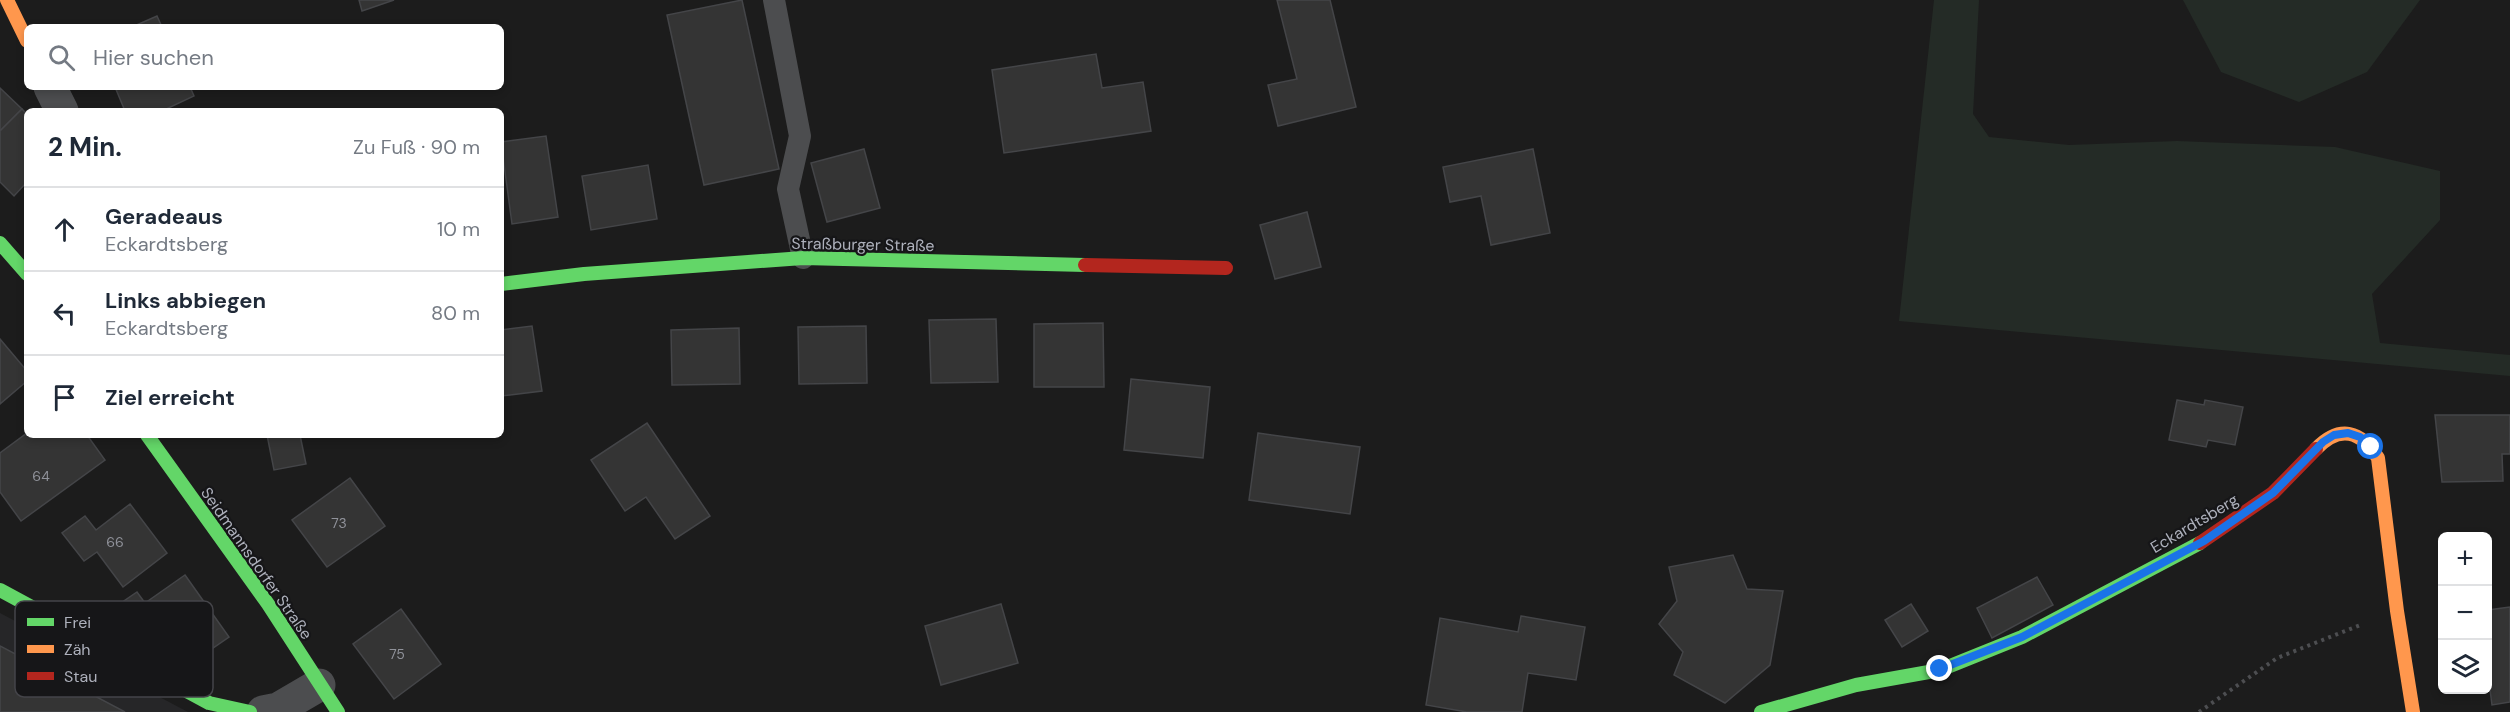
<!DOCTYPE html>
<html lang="de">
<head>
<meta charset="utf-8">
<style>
	:root { --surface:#fff; --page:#f6f6f7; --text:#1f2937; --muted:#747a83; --line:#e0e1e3 }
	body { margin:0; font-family:"DM Sans",sans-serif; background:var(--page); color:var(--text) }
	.controls { position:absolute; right:18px; bottom:18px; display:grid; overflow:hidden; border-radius:9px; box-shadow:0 3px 9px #0003 }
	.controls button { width:54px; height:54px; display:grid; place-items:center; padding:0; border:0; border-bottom:2px solid var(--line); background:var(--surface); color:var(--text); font:30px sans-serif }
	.stop { position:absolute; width:18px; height:18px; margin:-14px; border:4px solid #1a73e8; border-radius:50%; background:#fff }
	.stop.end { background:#1a73e8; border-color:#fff; box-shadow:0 2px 6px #0008 }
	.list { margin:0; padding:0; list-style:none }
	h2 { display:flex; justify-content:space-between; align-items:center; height:78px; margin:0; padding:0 24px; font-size:26px }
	h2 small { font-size:20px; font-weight:400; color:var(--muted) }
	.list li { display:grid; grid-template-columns:39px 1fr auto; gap:18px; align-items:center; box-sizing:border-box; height:84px; padding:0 24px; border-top:2px solid var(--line) }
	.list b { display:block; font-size:22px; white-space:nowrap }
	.list p { margin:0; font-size:20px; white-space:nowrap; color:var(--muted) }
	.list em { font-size:20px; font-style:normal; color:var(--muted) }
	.icon { flex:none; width:33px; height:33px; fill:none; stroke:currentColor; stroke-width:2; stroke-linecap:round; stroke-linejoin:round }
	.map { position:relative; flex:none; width:2510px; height:712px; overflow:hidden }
	.search { position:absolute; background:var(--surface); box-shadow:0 3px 9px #0003; left:24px; top:24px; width:480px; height:66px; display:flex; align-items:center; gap:15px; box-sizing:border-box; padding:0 21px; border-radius:9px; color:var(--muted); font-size:22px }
	.panel { position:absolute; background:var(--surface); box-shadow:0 3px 9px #0003; left:24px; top:108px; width:480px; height:330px; border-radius:9px }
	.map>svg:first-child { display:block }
	.built { fill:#262628 }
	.green { fill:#242b26 }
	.building { fill:#343434; stroke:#444548; stroke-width:1.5 }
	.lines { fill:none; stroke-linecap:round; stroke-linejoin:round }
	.path { stroke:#4d4e51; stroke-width:4; stroke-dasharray:3 4.5; stroke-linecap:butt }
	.lane { stroke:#4c4d4f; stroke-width:22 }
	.street { stroke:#4c4d4f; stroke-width:33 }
	.fast { stroke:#63d668; stroke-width:14 }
	.slow { stroke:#ff974d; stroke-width:14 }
	.jam { stroke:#b3261e; stroke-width:14 }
	.route { stroke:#1a73e8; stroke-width:8 }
	.labels { text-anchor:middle; stroke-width:4.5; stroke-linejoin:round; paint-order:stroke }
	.number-label { font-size:14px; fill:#90929a }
	.street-label { font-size:16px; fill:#aeb1bc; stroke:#161618 }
	.key { fill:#161618; stroke:#444449; stroke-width:1.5 }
	.key-label { font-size:16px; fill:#aeb1bc }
</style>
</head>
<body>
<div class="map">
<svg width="2510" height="712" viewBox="0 0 2510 712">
	<rect width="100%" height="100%" fill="#1c1c1c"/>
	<path class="built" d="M0,613L188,712H0Z"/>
	<g class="green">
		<path d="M1934,0H1979L1973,114L1989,137L2069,145L2177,141L2335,147L2440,171V220L2372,294L2380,343L2510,355V376L1899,321Z"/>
		<path d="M2183,0H2420L2367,72L2299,102L2221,72Z"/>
	</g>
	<g class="building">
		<path d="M359,0H394L362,11Z"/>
		<path d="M742,0L779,169L704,185L667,15Z"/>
		<path d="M1277,0H1330L1356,107L1278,126L1268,85L1297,79Z"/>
		<path d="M157,16L162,27H132Z"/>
		<path d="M1096,54L1102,88L1143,82L1151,131L1004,153L992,70Z"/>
		<path d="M115,87H190L194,96L162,111H125Z"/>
		<path d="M0,88L22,109L0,131Z"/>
		<path d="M22,109L27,114V182L14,196L0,182V131Z"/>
		<path d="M546,136L558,217L512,224L501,142Z"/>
		<path d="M864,149L880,208L827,222L811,163Z"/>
		<path d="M1533,149L1550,233L1491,245L1481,196L1450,202L1443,167Z"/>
		<path d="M648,165L657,219L591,230L582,176Z"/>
		<path d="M1307,212L1321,267L1275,279L1260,225Z"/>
		<path d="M996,319L998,382L931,383L929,320Z"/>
		<path d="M1103,323L1104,387H1034V324Z"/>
		<path d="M532,326L542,391L501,396V330Z"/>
		<path d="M866,326L867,383L799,384L798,327Z"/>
		<path d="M739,328L740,384L672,385L671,330Z"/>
		<path d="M0,339L27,371V381L0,404Z"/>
		<path d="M1131,379L1210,387L1203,458L1124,450Z"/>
		<path d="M2177,400L2204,405L2205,400L2243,407L2235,445L2208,440L2206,447L2169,440Z"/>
		<path d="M2435,415H2510V454H2502L2503,481L2442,482Z"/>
		<path d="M647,423L710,516L675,539L646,497L625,511L591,460Z"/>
		<path d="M27,433V435H87L105,460L21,521L0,492V453Z"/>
		<path d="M1258,433L1360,447L1350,514L1249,500Z"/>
		<path d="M267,435H300L306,464L274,470Z"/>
		<path d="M350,478L385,526L327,567L292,520Z"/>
		<path d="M130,504L167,553L123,587L97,552L84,561L62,533L85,516L96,530Z"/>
		<path d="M1733,555L1747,589L1783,591L1770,665L1725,703L1674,675L1683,652L1659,624L1677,601L1669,567Z"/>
		<path d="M185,575L229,637L187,666L155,621L141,632L121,603L137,592L145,603Z"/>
		<path d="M2037,577L2053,605L1992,638L1977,608Z"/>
		<path d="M1001,604L1018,663L941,685L925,626Z"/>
		<path d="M1911,604L1928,631L1902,647L1885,620Z"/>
		<path d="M2510,607V702L2492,705L2488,674V610Z"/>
		<path d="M401,609L441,664L394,699L353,644Z"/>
		<path d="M1521,616L1585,627L1576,680L1528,673L1522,712H1467L1426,705L1440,618L1518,632Z"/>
		<path d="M0,646L125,712H0Z"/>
	</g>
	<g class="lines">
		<path class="path" d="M2199,712L2277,658L2363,624"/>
		<path class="lane" d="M774,0L800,136L788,189L803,258"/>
		<g class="street">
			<path d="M50,87L62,111"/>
			<path d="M263,712L278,709L319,685"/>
		</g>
		<g class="fast">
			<path d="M0,243L27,274"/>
			<path d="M501,284L584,274L803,258L1085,265"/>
			<path d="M147,435L268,604L338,712"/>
			<path d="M0,590L209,703L250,712"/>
			<path d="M1761,712L1856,685L1940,670L2022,637L2200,543"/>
		</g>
		<g class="slow">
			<path d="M7,0L27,41"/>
			<path d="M2316,449C2340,424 2361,431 2378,458L2397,611L2413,712"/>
		</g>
		<g class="jam">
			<path d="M1085,265L1226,268"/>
			<path d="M2200,543L2273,493L2316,449"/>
		</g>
	</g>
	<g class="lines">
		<path class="route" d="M1940,669L2022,637L2204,541L2273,493L2323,442L2334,435L2348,433L2360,437L2371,447"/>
	</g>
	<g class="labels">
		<g class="number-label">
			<text x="41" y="481">64</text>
			<text x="339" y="528">73</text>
			<text x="115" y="547">66</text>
			<text x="397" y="659">75</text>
		</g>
		<g class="street-label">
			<text transform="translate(863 244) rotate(1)" y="6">Straßburger Straße</text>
			<text transform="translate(2194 523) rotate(-31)" y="6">Eckardtsberg</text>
			<text transform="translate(257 563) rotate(55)" y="6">Seidmannsdorfer Straße</text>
		</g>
	</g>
	<rect x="15" y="601" width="198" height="96" rx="9" class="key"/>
	<rect x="27" y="618" width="27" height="8" fill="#63d668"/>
	<rect x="27" y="645" width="27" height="8" fill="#ff974d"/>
	<rect x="27" y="672" width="27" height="8" fill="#b3261e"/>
	<g class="key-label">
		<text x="64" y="628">Frei</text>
		<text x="64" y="655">Zäh</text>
		<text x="64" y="682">Stau</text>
	</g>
</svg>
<div class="controls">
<button>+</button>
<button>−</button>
<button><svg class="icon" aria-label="layers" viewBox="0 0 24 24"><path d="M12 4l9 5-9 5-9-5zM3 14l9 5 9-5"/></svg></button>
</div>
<div class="stop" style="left:2371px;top:447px"></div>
<div class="stop end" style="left:1940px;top:669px"></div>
<div class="search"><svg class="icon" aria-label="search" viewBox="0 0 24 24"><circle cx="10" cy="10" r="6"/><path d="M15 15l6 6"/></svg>Hier suchen</div>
<section class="panel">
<h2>2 Min.<small>Zu Fuß · 90 m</small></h2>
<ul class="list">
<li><svg class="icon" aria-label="ahead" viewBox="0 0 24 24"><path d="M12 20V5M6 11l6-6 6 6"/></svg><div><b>Geradeaus</b><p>Eckardtsberg</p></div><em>10 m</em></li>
<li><svg class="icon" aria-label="left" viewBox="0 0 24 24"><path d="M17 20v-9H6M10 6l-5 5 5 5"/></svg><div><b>Links abbiegen</b><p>Eckardtsberg</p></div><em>80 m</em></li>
<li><svg class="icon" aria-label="arrive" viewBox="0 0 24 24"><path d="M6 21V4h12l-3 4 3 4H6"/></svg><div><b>Ziel erreicht</b></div></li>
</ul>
</section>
</div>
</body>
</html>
